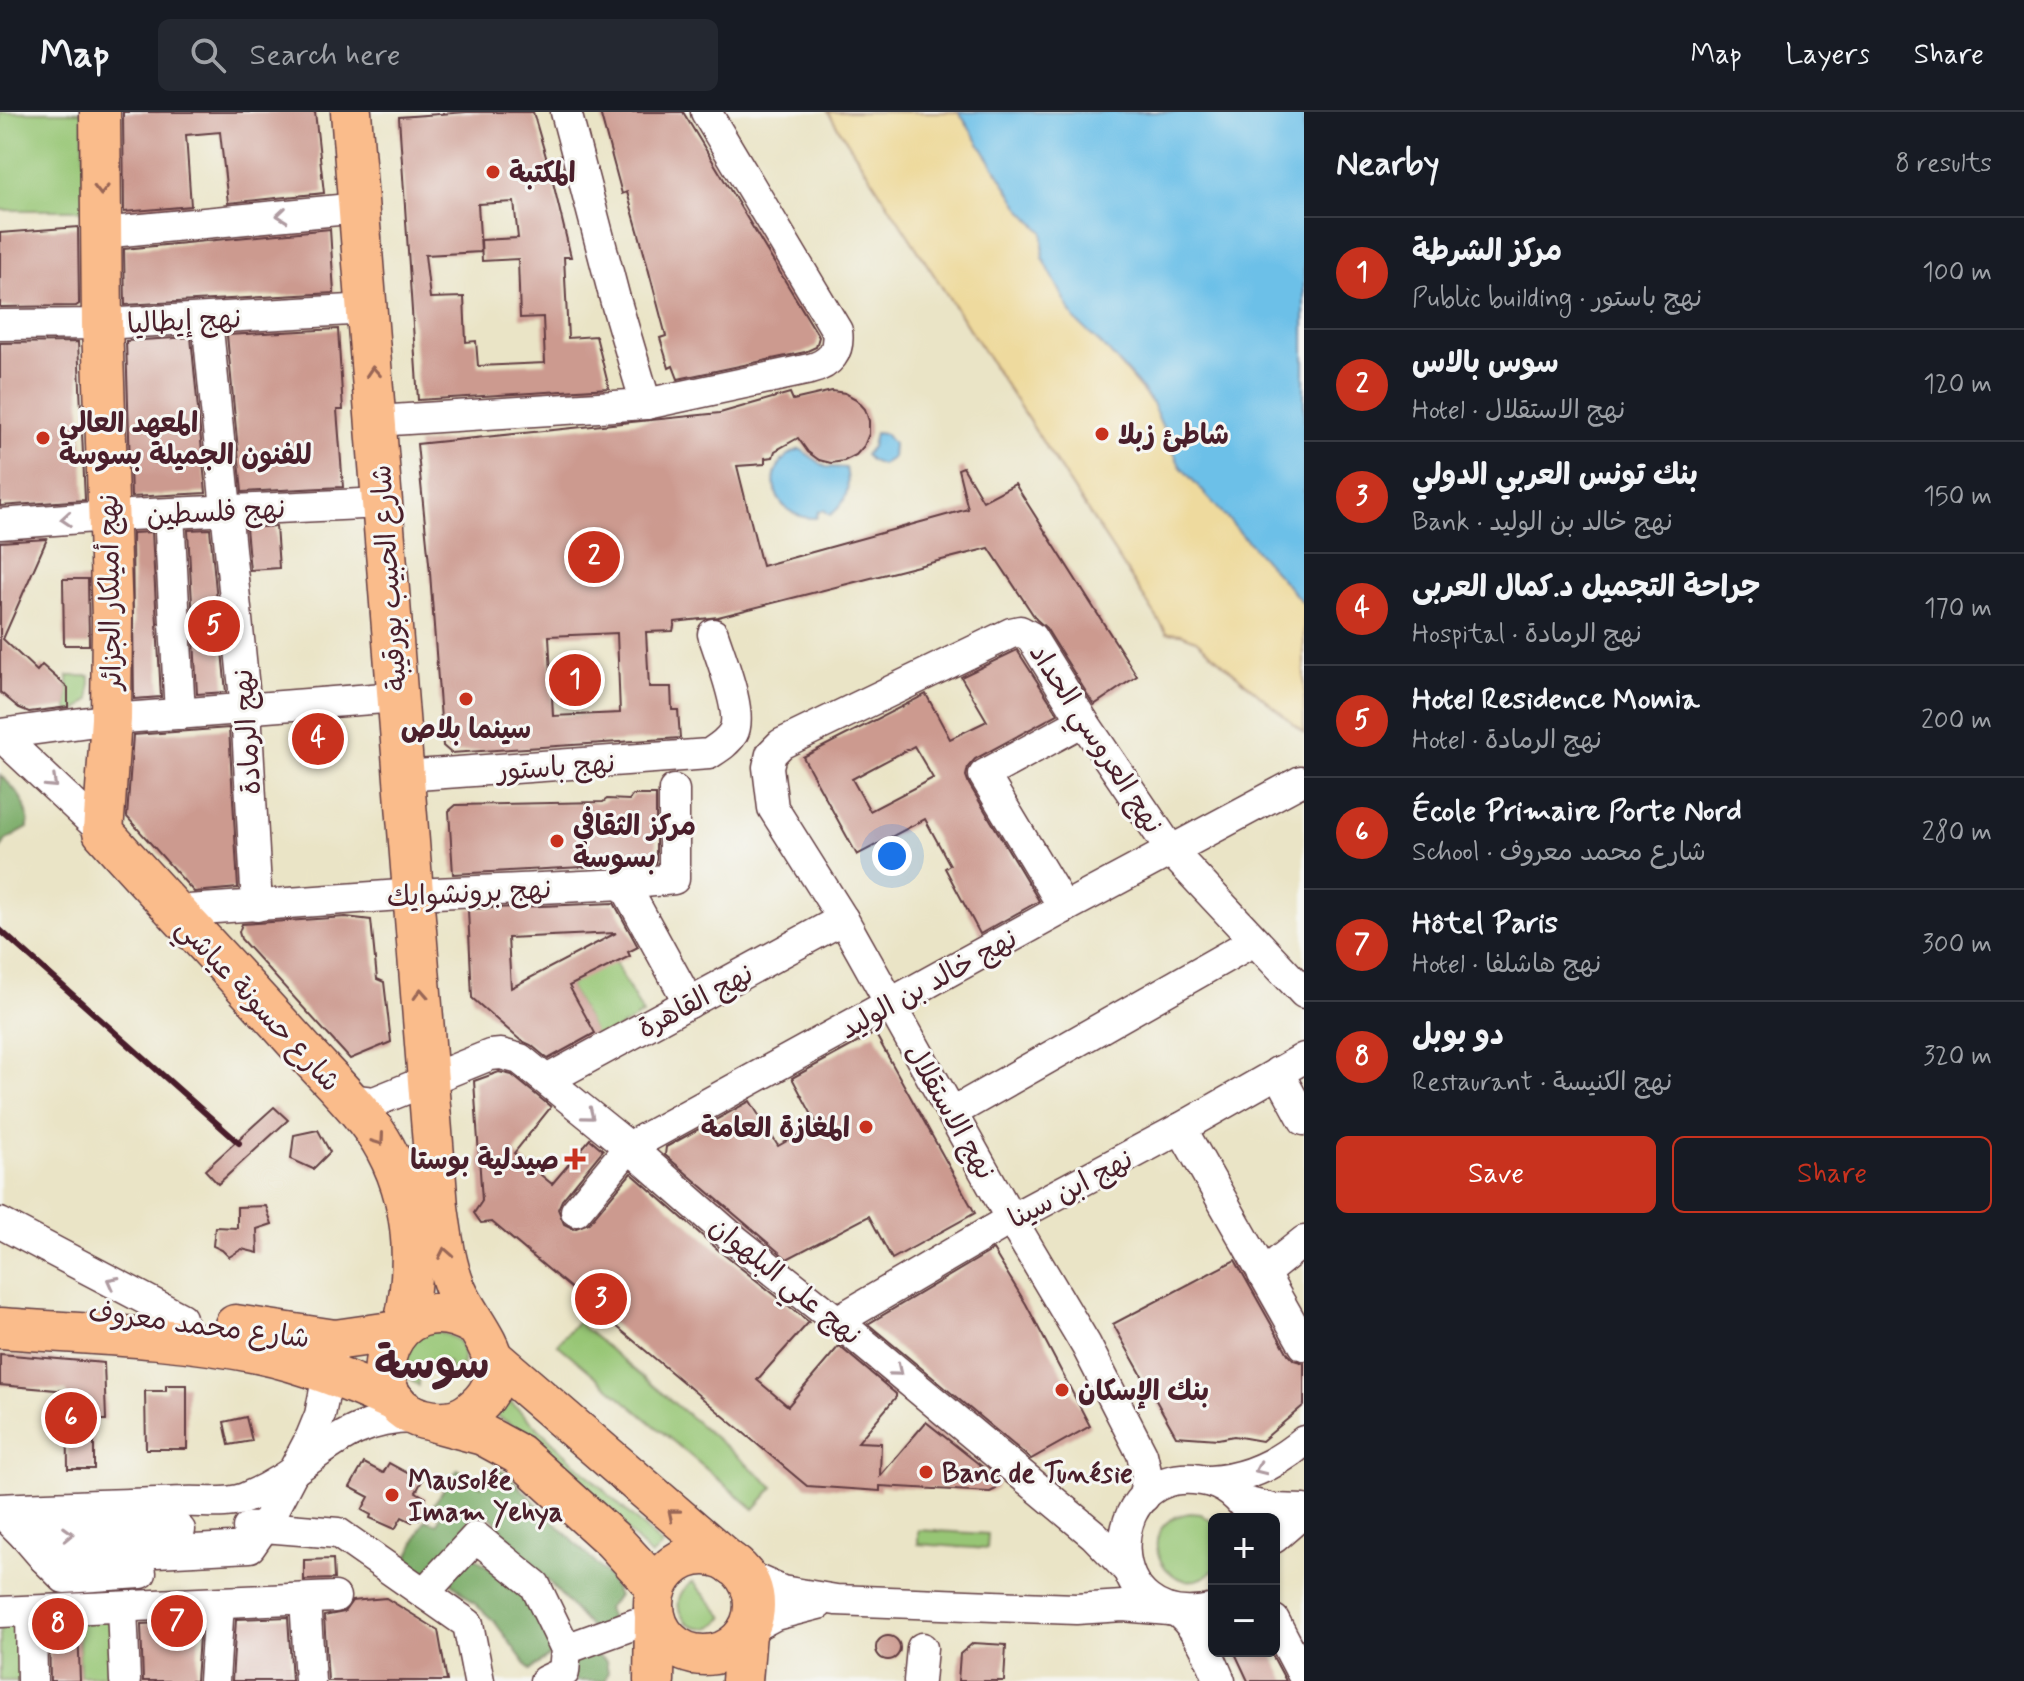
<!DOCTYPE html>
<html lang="en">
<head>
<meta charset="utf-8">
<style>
	:root { --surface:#171b24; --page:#242831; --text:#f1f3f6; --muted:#9ea1a6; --line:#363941; --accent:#c8321e }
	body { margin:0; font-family:Mynerve,"Playpen Sans Arabic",sans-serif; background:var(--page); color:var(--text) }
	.controls { position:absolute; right:24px; bottom:24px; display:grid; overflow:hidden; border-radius:12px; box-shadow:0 2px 6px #0004 }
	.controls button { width:72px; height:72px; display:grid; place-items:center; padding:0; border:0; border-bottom:2px solid var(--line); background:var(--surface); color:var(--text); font:40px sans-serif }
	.you { position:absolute; left:892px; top:744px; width:28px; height:28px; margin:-20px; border:6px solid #fff; border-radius:50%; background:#1a73e8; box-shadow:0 0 0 12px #1a73e833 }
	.badge { display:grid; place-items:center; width:52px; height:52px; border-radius:50%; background:var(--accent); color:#fff; font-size:26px; font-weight:700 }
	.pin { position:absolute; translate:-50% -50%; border:4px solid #fff; box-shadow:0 2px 8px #0006 }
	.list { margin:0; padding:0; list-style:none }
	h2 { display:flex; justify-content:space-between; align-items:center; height:104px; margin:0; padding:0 32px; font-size:34px }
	h2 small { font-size:26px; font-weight:400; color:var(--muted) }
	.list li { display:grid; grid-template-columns:52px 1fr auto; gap:24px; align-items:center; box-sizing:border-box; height:112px; padding:0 32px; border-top:2px solid var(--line) }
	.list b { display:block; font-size:30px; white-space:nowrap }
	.list p { margin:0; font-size:26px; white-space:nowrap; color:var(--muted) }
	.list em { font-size:26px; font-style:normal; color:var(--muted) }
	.actions { display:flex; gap:16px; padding:24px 32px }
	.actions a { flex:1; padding:18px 0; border:2px solid var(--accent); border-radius:12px; text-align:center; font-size:28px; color:var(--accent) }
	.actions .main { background:var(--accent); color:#fff }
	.icon { flex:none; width:44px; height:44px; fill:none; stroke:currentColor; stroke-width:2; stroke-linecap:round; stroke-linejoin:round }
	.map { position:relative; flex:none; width:1304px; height:1569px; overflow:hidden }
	header { display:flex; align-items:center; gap:48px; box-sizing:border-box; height:112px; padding:0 40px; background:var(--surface); border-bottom:2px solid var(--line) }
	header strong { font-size:38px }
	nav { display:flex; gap:44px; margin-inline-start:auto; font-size:28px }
	.search { width:560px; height:72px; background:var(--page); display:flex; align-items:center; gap:20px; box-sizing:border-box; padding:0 28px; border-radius:12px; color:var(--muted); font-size:30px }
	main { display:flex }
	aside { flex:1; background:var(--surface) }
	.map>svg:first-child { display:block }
	.green { fill:#97c675; stroke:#707250; stroke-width:2 }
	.forest { fill:#79ab66; stroke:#626548; stroke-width:2 }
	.sand { fill:#eeda9e; stroke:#9c7c64; stroke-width:2 }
	.water { fill:#6cc0e8; stroke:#5b708a; stroke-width:2 }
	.building { fill:#cc9a8f; fill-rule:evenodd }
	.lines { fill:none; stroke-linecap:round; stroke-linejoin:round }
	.minor-casing { stroke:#623d42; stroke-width:33 }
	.major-casing { stroke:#623d42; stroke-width:43 }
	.minor { stroke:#fff; stroke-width:30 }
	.major { stroke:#fabc8b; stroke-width:40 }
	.rail { stroke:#4a1f2b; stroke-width:6 }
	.oneway { stroke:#996656 }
	.oneway2 { stroke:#ae9aa0 }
	.poi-dot { fill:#c8321e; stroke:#f6f6f2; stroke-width:3 }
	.labels { text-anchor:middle; stroke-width:6; stroke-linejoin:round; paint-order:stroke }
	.poi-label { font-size:28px; font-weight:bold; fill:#4a1f2b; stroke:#f6f6f2; text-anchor:start }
	.street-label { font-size:28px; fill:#4a1f2b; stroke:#f6f6f2 }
	.town-label { font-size:44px; font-weight:bold; fill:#4a1f2b; stroke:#f6f6f2 }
</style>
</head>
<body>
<header>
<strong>Map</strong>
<div class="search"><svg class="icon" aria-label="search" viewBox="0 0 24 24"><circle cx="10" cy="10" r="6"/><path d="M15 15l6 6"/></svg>Search here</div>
<nav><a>Map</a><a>Layers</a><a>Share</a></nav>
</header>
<main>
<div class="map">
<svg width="1304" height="1569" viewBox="0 0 1304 1569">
	<rect width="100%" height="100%" fill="#f6f6f2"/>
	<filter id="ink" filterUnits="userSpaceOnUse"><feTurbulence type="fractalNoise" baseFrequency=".0125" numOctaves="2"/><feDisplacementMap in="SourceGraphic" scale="16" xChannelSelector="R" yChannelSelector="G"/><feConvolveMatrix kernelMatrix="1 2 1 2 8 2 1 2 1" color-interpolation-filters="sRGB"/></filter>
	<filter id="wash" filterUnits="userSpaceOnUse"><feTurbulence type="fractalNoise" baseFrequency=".006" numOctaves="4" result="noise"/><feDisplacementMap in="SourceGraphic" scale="32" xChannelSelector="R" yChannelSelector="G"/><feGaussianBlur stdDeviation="1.8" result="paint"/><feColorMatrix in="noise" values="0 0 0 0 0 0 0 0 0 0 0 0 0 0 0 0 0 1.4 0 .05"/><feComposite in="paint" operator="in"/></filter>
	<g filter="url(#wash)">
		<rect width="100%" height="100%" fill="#eae4c6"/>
		<g class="green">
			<path d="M0,0H83L85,98H0Z"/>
			<path d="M68,564H90V587L76,600H68Z"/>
			<path d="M613,847L643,902L598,928L569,874Z"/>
			<path d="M577,1210L774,1375L754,1397L557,1232Z"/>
			<path d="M431,1217C438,1220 451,1223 457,1228C468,1238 463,1257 456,1267L448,1250L420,1255L419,1274C402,1264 403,1252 405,1234Z"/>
			<path d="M500,1280L663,1434L651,1444C603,1395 549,1326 486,1299Z"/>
			<path d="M1190,1401L1201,1402L1214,1411V1458C1171,1498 1123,1412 1190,1401Z"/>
			<path d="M918,1418L988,1422L987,1437L918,1432Z"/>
			<path d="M693,1470L724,1505C696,1538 657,1491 693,1470Z"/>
			<path d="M116,1503L120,1563L80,1564L78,1504Z"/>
			<path d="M0,1508H21L24,1569H0Z"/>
		</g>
		<g class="forest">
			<path d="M0,663C17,678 30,693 28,716L6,728L0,738Z"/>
			<path d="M495,1356L507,1362L609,1465L618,1484L607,1497L611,1507L595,1521L480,1393L431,1462L406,1450L425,1408L437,1412L442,1401L433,1393L458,1357L481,1374Z"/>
			<path d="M470,1441L525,1485L555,1539L530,1558L494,1509L451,1470Z"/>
			<path d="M592,1540L606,1549L608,1560L605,1569H575L573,1552Z"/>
		</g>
		<path class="sand" d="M828,0H959L1021,97L1043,120V146L1110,241L1152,291L1181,354L1304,492V621L1196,528L1181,522L1167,521Z"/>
		<g class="water">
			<path d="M959,0H1304V492L1180,354L1152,291L1138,272L1110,241L1075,208L1043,146V120L1021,97Z"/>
			<path d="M875,321L885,322L893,332L892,346L881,353L871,349L865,343L872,335Z"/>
			<path d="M800,337L826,355L846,356C850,375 848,391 830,403L824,398L819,399L816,406C772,408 757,353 800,337Z"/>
		</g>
		<g id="blocks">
			<g class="building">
				<path d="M123,0H315L324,81L228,91L220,20L186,23L191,94L124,100Z"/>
				<path d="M467,0H533L551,62L571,145H564L568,226L596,224L609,276L418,288L399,5ZM514,90L518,126L481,128L482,149L518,147L520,206L543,205L545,251L478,254L476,229L466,230L464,185L430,186L425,143L481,140L478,92Z"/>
				<path d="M600,0H683L819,225L816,235L805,240L678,267L673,254L669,256L660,226L666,224L639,122L627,80L622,82Z"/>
				<path d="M78,115L79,192L76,194L0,195V121Z"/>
				<path d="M330,117L334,181L125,193L124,137Z"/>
				<path d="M338,217L343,298H337L343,375L242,380L227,223Z"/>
				<path d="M191,225L206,381L131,385L126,229Z"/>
				<path d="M78,230L85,388L0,394V231Z"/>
				<path d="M832,279L845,281L856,287L865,297L869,309V322L864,334L856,343L844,349L831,351L819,348L808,340L798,326L775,339L773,345L765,346V352L737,354L762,454L968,397L958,357L963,355L983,389L1015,372L1137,564L1094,593L1046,516L1036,507L989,436L718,505L675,510L673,519L646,520L649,575H671L672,598H678L680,626L451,641L443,634L430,461L417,332L720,301L790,281L793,288ZM617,521L620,601L553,604L549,524Z"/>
				<path d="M276,414L279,456L250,458L246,416Z"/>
				<path d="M210,417L226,580L197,582L188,418Z"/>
				<path d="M152,420L161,585L134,587L132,421Z"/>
				<path d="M47,427L3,527L37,559L42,553L68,576V595L29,600L19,596L0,580V430Z"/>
				<path d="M63,467H88L89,533H64Z"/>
				<path d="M1017,538L1058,602L975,647L968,655L966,664L969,672L1039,789L980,822L945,756L950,753L925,707L857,743L803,645L926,582L950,627L987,609L961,565ZM914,634L933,666L870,699L852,667Z"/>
				<path d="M229,616L238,776L194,780L127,705L133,623Z"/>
				<path d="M633,683H656V751L453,762L449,699L456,693L603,690L607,687L629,688Z"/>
				<path d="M614,791L638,835L628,840L630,844L569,874L595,921L548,947L531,933L520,928L472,886L468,797ZM616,821L511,876L508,826Z"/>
				<path d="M346,805L371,808L377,867L384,870L391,930L350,947L241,827L239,820L242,812Z"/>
				<path d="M875,921L975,1101L892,1147L869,1104L787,1147L665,1043L666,1035L750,989L778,1034L817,1012L792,966Z"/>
				<path d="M499,960L512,963L551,995L514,1041L552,1072L590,1027L603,1038L562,1088L558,1097L564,1112L574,1117L589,1111L631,1061L723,1142L809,1210L757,1268L788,1294L839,1234L896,1282V1285L858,1330L881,1331L880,1364L926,1310L999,1368L996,1377L990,1380L880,1374V1379L807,1374L492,1110L481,1111L474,1101L482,1089L474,969Z"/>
				<path d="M274,995L288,1008L218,1072L205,1058Z"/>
				<path d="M318,1018L330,1040L313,1057L291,1047L294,1023Z"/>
				<path d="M266,1094L272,1112L257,1117L258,1141L242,1137L229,1145L222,1138L213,1134L215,1115L237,1116V1095Z"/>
				<path d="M993,1138L1026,1192L1090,1314L1031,1347L868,1212Z"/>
				<path d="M1235,1148L1288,1242L1294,1248L1304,1251V1293L1262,1329L1234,1324L1218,1327L1176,1324L1113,1212Z"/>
				<path d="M0,1242L104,1251L106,1308H94V1357H68L67,1279L0,1273Z"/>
				<path d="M166,1273H187V1337H146L145,1279H166Z"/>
				<path d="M246,1305L252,1329L229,1333L224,1310Z"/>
				<path d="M364,1351L383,1361L389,1351L422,1369L416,1380L426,1386L424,1390L429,1393L418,1408L414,1406L412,1410L402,1405L395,1417L370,1406L371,1403L362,1398L369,1385L350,1375Z"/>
				<path d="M333,1447L334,1467L304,1468V1448Z"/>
				<path d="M386,1486L438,1518L447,1569H328L324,1504L344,1500L352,1489Z"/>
				<path d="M288,1505L292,1569H232L236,1507Z"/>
				<path d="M200,1509L196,1569H143L141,1512Z"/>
				<path d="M78,1515L80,1569H50L49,1516Z"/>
				<circle cx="888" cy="1536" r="12"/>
				<path d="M973,1531L1006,1533L1004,1569H958L960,1542Z"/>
				<path d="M1234,1539H1270L1286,1569H1248Z"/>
			</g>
		</g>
	</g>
	<g filter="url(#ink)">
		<use href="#blocks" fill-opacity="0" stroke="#623d42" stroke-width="2"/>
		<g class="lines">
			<defs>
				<g id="minor">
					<path d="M566,0L615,187L646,292"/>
					<path d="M101,121L359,96"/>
					<path d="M207,207L246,597L257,794"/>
					<path d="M0,213L102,212L368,197"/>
					<path d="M376,309L646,292L810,257C830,252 840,240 837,219L706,0"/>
					<path d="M169,402L180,602"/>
					<path d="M0,412L108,404L383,391"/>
					<path d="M0,622L111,607L397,585"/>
					<path d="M0,623L103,720"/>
					<path d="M403,664L709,642C718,636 727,631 733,621C744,602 720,544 713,522"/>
					<path d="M624,772L689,891"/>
					<path d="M1064,796L984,663L1083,609"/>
					<path d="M174,799L415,782L624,772L674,767V678"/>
					<path d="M1278,960L1304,1008"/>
					<path d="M547,968L843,807"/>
					<path d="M347,987L374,990L490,943L501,942L520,947L629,1035L735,1128L837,1209L1094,1423L1127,1457"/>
					<path d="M953,1000L1254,829"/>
					<path d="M1181,1016L1304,1233"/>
					<path d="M576,1099L629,1035L1064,796L1301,669"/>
					<path d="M0,1111L181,1206"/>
					<path d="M1263,1162L1304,1129"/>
					<path d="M837,1209L1011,1107L1181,1016L1304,946"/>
					<path d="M1209,1369C1246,1367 1276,1353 1304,1329"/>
					<path d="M1144,1385L1147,1364L1142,1342L1086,1233L1011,1107L843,807L773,696L768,655L771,642L781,632L1011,521L1020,519L1031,525L1083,609L1172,740L1304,881"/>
					<path d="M1241,1389L1273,1397L1304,1398"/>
					<path d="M0,1397C61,1394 123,1392 184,1390C202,1389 228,1393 245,1386C312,1360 337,1303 419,1306"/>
					<path d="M0,1399L25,1424L180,1418"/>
					<path d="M248,1416L264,1415L311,1325L320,1303L332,1242"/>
					<path d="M25,1424L44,1446L250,1435L264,1415L338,1421L468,1512L479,1569"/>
					<path d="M1274,1426L1304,1400"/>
					<path d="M44,1446L64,1466L141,1461"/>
					<path d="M743,1462L782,1479L836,1488L1076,1497L1123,1494L1169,1498"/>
					<path d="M424,1481L476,1425L535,1473L566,1537L564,1560L545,1569"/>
					<path d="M305,1487L310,1569"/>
					<path d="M122,1495L125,1569"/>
					<path d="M1214,1497C1096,1526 1098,1351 1201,1368C1224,1371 1242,1386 1252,1407"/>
					<path d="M31,1499L32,1569"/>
					<path d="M0,1500L335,1485"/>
					<path d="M1179,1501C1200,1520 1209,1543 1220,1569"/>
					<path d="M1274,1508L1304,1565"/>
					<path d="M749,1517L775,1503L818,1492"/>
					<path d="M566,1537L635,1512"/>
					<path d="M214,1569L219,1491"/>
					<path d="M919,1569L922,1536"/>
				</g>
				<g id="major">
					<path d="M100,0L102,212L112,506L111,607L103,720C169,794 238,865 304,939C328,966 369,1005 385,1036C415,1091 417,1154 404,1213"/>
					<path d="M351,0L438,1095C442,1124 445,1151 456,1178C474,1219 524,1259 470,1300C457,1310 440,1311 424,1307C348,1288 391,1165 474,1213"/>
					<path d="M235,1213L335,1228L398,1219"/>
					<path d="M0,1216C86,1222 173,1224 257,1241C306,1251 351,1270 396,1290"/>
					<path d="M493,1246L733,1453"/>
					<path d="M435,1310L483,1323L518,1342L613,1428L657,1476"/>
					<circle cx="704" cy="1493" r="50"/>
					<path d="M654,1569L655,1505"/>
					<path d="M742,1569L746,1521"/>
				</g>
			</defs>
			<use href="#minor" class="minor-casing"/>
			<use href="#major" class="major-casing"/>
			<use href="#minor" class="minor"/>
			<use href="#major" class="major"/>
			<path class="rail" d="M0,818L239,1031"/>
		</g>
		<defs><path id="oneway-chevron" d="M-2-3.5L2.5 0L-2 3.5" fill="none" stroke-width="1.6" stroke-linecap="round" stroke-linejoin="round" transform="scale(2)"/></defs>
		<g class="oneway">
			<use href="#oneway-chevron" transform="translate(101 78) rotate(90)"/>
			<use href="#oneway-chevron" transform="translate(373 260) rotate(-94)"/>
			<use href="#oneway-chevron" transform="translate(421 882) rotate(-93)"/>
			<use href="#oneway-chevron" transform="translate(379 1028) rotate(55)"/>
			<use href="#oneway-chevron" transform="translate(445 1141) rotate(-101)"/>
			<use href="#oneway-chevron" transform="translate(673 1402) rotate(-140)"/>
		</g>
		<g class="oneway2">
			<use href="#oneway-chevron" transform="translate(282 103) rotate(174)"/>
			<use href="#oneway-chevron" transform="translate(66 407) rotate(176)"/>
			<use href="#oneway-chevron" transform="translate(52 671) rotate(43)"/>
			<use href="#oneway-chevron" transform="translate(589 1003) rotate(39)"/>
			<use href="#oneway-chevron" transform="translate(112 1170) rotate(-152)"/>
			<use href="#oneway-chevron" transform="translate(897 1259) rotate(40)"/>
			<use href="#oneway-chevron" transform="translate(1260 1357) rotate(156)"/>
			<use href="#oneway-chevron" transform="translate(68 1422) rotate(-2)"/>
		</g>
	</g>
	<g class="poi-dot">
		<circle cx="493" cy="60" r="8"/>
		<circle cx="1102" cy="322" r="8"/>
		<circle cx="43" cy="326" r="8"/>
		<circle cx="466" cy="587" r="8"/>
		<circle cx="557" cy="729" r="8"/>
		<circle cx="866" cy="1015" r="8"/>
		<path d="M571 1035h8v8h8v8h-8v8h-8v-8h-8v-8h8z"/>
		<circle cx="1062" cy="1278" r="8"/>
		<circle cx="926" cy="1360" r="8"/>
		<circle cx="392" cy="1383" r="8"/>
	</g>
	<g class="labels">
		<g class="poi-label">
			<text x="509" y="70">المكتبة</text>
			<text x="59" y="320">المعهد العالي<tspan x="59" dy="32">للفنون الجميلة بسوسة</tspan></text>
			<text x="1118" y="332">شاطئ زبلا</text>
			<text x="466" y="626" text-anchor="middle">سينما بلاص</text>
			<text x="573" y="723">مركز الثقافي<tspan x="573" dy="32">بسوسة</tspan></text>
			<text x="850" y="1025" text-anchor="end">المغازة العامة</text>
			<text x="559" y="1057" text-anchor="end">صيدلية بوستا</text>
			<text x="1078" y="1288">بنك الإسكان</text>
			<text x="942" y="1370">Banc de Tunésie</text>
			<text x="408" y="1377">Mausolée<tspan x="408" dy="32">Imam Yehya</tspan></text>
		</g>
		<g class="street-label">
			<text transform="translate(184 208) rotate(-3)" y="10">نهج إيطاليا</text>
			<text transform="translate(216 399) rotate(-3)" y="10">نهج فلسطين</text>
			<text transform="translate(388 466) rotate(-94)" y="10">شارع الحبيب بورقيبة</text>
			<text transform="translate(109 480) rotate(-91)" y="10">نهج أميلكار الجزائر</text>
			<text transform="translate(246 620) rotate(-94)" y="10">نهج الرمادة</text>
			<text transform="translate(1097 626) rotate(57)" y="10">نهج العروسي الحداد</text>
			<text transform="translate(556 654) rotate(-4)" y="10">نهج باستور</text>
			<text transform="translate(469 780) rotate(-3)" y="10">نهج برونشوايك</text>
			<text transform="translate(928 871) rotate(-29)" y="10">نهج خالد بن الوليد</text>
			<text transform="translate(695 888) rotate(-28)" y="10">نهج القاهرة</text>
			<text transform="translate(259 892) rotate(47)" y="10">شارع حسونة عياشي</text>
			<text transform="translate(951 999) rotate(60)" y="10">نهج الاستقلال</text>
			<text transform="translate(1070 1076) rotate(-28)" y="10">نهج ابن سينا</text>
			<text transform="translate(786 1168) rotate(39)" y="10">نهج علي البلهوان</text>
			<text transform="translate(199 1212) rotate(7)" y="10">شارع محمد معروف</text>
		</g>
		<g class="town-label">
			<text x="432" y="1266">سوسة</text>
		</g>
	</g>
</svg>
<div class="controls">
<button>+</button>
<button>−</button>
</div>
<div class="you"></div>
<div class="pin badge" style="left:575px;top:568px">1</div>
<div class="pin badge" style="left:594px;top:445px">2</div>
<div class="pin badge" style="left:601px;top:1187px">3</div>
<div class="pin badge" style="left:318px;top:627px">4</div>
<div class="pin badge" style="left:214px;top:514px">5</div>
<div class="pin badge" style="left:71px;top:1306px">6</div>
<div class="pin badge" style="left:177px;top:1509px">7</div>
<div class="pin badge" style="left:58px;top:1512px">8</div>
</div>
<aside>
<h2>Nearby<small>8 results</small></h2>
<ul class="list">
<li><span class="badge">1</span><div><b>مركز الشرطة</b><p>Public building · نهج باستور</p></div><em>100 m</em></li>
<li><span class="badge">2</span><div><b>سوس بالاس</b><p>Hotel · نهج الاستقلال</p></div><em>120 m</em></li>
<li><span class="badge">3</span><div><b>بنك تونس العربي الدولي</b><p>Bank · نهج خالد بن الوليد</p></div><em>150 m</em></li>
<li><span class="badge">4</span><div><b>جراحة التجميل د.كمال العربى</b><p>Hospital · نهج الرمادة</p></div><em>170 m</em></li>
<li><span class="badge">5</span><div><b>Hotel Residence Momia</b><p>Hotel · نهج الرمادة</p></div><em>200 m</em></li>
<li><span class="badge">6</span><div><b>École Primaire Porte Nord</b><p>School · شارع محمد معروف</p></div><em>280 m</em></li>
<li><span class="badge">7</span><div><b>Hôtel Paris</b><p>Hotel · نهج هاشلفا</p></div><em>300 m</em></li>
<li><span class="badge">8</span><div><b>دو بوبل</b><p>Restaurant · نهج الكنيسة</p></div><em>320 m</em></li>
</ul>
<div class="actions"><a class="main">Save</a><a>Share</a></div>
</aside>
</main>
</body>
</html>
